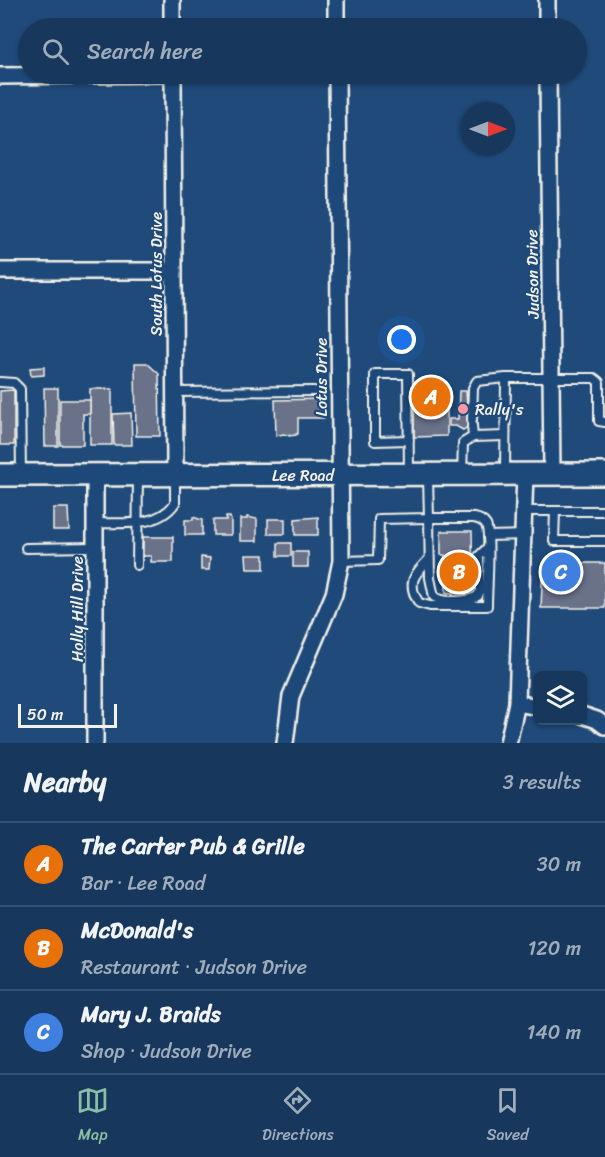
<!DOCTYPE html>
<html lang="en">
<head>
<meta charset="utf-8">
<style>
	:root { --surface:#17385c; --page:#203f62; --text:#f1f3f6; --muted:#9eacbb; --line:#365272; --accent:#8abfa5 }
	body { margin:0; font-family:Sriracha,sans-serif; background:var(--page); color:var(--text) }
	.controls { position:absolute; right:18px; bottom:18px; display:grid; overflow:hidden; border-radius:9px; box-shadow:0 2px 4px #0004 }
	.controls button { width:54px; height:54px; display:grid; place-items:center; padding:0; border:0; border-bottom:2px solid var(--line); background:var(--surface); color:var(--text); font:30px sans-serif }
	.compass { position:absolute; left:461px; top:102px; width:54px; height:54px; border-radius:50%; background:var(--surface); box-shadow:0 2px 4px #0004; rotate:90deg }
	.scale { position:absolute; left:18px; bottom:15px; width:99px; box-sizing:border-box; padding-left:6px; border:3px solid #f4f1e8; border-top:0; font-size:16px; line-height:21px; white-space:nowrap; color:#f4f1e8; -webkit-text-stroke:4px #1f4a7a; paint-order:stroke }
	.you { position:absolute; left:402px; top:340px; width:21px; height:21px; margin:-15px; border:4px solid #fff; border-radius:50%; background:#1a73e8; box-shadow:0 0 0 9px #1a73e833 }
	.badge { display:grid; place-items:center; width:39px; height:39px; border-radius:50%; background:var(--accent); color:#fff; font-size:20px; font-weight:700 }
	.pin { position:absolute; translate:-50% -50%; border:3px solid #fff; box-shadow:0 2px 6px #0006 }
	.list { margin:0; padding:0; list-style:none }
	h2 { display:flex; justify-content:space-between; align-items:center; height:78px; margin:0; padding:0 24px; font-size:26px }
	h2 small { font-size:20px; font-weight:400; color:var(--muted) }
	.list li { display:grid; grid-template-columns:39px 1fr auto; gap:18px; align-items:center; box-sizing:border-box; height:84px; padding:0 24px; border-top:2px solid var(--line) }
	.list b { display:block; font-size:22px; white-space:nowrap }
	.list p { margin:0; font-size:20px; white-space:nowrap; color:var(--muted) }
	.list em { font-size:20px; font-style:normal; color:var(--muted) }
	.icon { flex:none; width:33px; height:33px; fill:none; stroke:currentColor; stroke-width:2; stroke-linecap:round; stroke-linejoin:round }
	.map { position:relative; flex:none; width:605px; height:743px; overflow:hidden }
	.search { position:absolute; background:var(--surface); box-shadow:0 2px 4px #0004; left:18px; right:18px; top:18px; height:66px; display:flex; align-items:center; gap:15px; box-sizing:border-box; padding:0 21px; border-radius:33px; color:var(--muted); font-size:22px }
	.sheet { height:330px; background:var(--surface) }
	nav { display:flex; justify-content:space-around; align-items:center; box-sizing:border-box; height:84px; border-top:2px solid var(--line); background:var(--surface); font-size:16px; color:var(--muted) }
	nav a { display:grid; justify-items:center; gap:3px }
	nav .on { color:var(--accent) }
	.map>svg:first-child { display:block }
	.building { fill:#6a728a; stroke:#f4f1e8; stroke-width:1.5 }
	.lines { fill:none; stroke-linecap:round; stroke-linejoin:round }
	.service-casing { stroke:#f4f1e8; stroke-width:12 }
	.minor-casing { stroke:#f4f1e8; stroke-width:20 }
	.secondary-casing { stroke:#f4f1e8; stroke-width:26 }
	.service { stroke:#1f4a7a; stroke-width:8 }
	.minor { stroke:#1f4a7a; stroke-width:15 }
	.secondary { stroke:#1f4a7a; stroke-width:21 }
	.poi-dot { fill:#ff9aa2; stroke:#1f4a7a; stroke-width:2 }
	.labels { text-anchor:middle; stroke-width:4.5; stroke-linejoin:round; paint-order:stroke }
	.street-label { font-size:16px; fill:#f4f1e8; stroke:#1f4a7a }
	.poi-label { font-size:16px; fill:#f4f1e8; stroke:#1f4a7a; text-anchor:start }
</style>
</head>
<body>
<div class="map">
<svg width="605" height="743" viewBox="0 0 605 743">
	<rect width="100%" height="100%" fill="#1f4a7a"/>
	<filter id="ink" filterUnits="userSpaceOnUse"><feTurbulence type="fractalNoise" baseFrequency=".0167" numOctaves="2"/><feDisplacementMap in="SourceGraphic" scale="12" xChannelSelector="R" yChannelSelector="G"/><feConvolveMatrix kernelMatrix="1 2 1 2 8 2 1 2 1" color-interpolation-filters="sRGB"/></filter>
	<g filter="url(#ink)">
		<g class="building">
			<path d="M135,363H147L159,374L160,436H136Z"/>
			<path d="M44,367V375L31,376L30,368Z"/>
			<path d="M435,382H445L447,385V436L414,437V384H435Z"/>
			<path d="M44,388H58V446H45Z"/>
			<rect x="90" y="389" width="22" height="56"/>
			<path d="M14,390V445H0V391Z"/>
			<path d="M459,391H466L468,420H477V426H469L463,430L456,426H449V419H458Z"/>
			<path d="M324,399V418H298V434H296V435L289,436V434V435L283,434L276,436L275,400Z"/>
			<path d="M60,400H90V414H83V445H60Z"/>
			<path d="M131,413L132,445H114L113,414Z"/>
			<path d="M53,508H68L69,530H53Z"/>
			<path d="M193,517L202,520V535H185V520H193Z"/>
			<path d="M226,517H230L231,520V535H213V520H226Z"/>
			<path d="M247,517L257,519V541H240V519H247Z"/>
			<path d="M318,517V535H295V519Z"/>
			<rect x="268" y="519" width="17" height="15"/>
			<path d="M441,531H472L473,589H469V593H446L445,555H441Z"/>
			<path d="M143,537H173V562H151V556H143Z"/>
			<rect x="278" y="543" width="13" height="13"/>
			<rect x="293" y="552" width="15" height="15"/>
			<path d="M246,555H264V569H247Z"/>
			<path d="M201,557L210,558L209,570H201Z"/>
			<path d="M543,563H605V608H541Z"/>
		</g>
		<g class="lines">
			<defs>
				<g id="service">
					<path d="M0,382L14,383L20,389L21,474"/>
					<path d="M175,392L314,391"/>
					<path d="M472,420L473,388L477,381L506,378"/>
					<path d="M473,437L505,436"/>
					<path d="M409,440L375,441V374H408L409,473"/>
					<path d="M505,472L506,378H594L599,382V421L605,422"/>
					<path d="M462,473L463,443L473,437L472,426"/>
					<path d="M524,511H605"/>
					<path d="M555,511L554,541H605"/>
					<path d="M95,523C121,523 158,528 175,503V476"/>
					<path d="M488,536L523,535"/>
					<path d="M26,548L95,547"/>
					<path d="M429,559C414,575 406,583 419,603L430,606H487C487,591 491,534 486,525C483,520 479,519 474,518H429L430,578L434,597C446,603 467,602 478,596L480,590L479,556L488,547"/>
					<path d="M341,561L378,560L379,519L429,518L428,477"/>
					<path d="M137,565L138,476"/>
				</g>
				<g id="minor">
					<path d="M172,0V28"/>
					<path d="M336,0V28"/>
					<path d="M547,0V28"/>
					<path d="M173,74L175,475"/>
					<path d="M548,74L552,473"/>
					<path d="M0,76L173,74"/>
					<path d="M0,271H174"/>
					<path d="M95,475V743"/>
					<path d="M517,703L538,707"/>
					<path d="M582,715L597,720L605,726"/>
					<path d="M285,743L291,696L334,594L341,561L337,74"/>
					<path d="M508,743L517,703L525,474"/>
				</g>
				<path id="secondary" d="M0,475L605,474"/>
			</defs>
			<use href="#service" class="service-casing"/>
			<use href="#minor" class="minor-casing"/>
			<use href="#secondary" class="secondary-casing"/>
			<use href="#service" class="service"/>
			<use href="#minor" class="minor"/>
			<use href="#secondary" class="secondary"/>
		</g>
	</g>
	<circle class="poi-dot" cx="463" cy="409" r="6"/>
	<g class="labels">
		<g class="street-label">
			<text transform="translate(156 274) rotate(-90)" y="6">South Lotus Drive</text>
			<text transform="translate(532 274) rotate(-91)" y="6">Judson Drive</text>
			<text transform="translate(321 377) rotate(-90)" y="6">Lotus Drive</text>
			<text x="303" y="481">Lee Road</text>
			<text transform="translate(77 609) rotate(-90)" y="6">Holly Hill Drive</text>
		</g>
		<g class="poi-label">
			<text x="475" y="415">Rally's</text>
		</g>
	</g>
</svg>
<div class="controls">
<button><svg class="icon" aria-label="layers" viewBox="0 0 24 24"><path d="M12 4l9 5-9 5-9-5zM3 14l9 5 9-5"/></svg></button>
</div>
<svg class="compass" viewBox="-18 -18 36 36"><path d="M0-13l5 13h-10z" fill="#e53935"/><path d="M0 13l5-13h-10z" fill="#9eacbb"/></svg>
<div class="scale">50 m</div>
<div class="you"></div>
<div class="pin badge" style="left:431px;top:397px;background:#e8710a">A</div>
<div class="pin badge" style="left:459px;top:572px;background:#e8710a">B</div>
<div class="pin badge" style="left:561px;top:572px;background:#3f7fe0">C</div>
<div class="search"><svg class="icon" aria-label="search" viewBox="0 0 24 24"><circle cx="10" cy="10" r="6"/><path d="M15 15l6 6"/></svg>Search here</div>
</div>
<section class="sheet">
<h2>Nearby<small>3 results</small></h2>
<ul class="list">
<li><span class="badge" style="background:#e8710a">A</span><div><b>The Carter Pub &amp; Grille</b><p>Bar · Lee Road</p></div><em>30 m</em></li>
<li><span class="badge" style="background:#e8710a">B</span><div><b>McDonald's</b><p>Restaurant · Judson Drive</p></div><em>120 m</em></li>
<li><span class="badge" style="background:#3f7fe0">C</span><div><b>Mary J. Braids</b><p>Shop · Judson Drive</p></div><em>140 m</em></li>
</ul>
</section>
<nav>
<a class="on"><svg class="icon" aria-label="map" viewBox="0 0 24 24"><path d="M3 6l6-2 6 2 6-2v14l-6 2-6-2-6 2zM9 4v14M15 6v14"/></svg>Map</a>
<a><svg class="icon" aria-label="directions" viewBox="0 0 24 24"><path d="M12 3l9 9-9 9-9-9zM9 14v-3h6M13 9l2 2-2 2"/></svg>Directions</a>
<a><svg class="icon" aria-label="saved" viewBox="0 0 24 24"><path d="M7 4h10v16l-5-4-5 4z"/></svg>Saved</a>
</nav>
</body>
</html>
